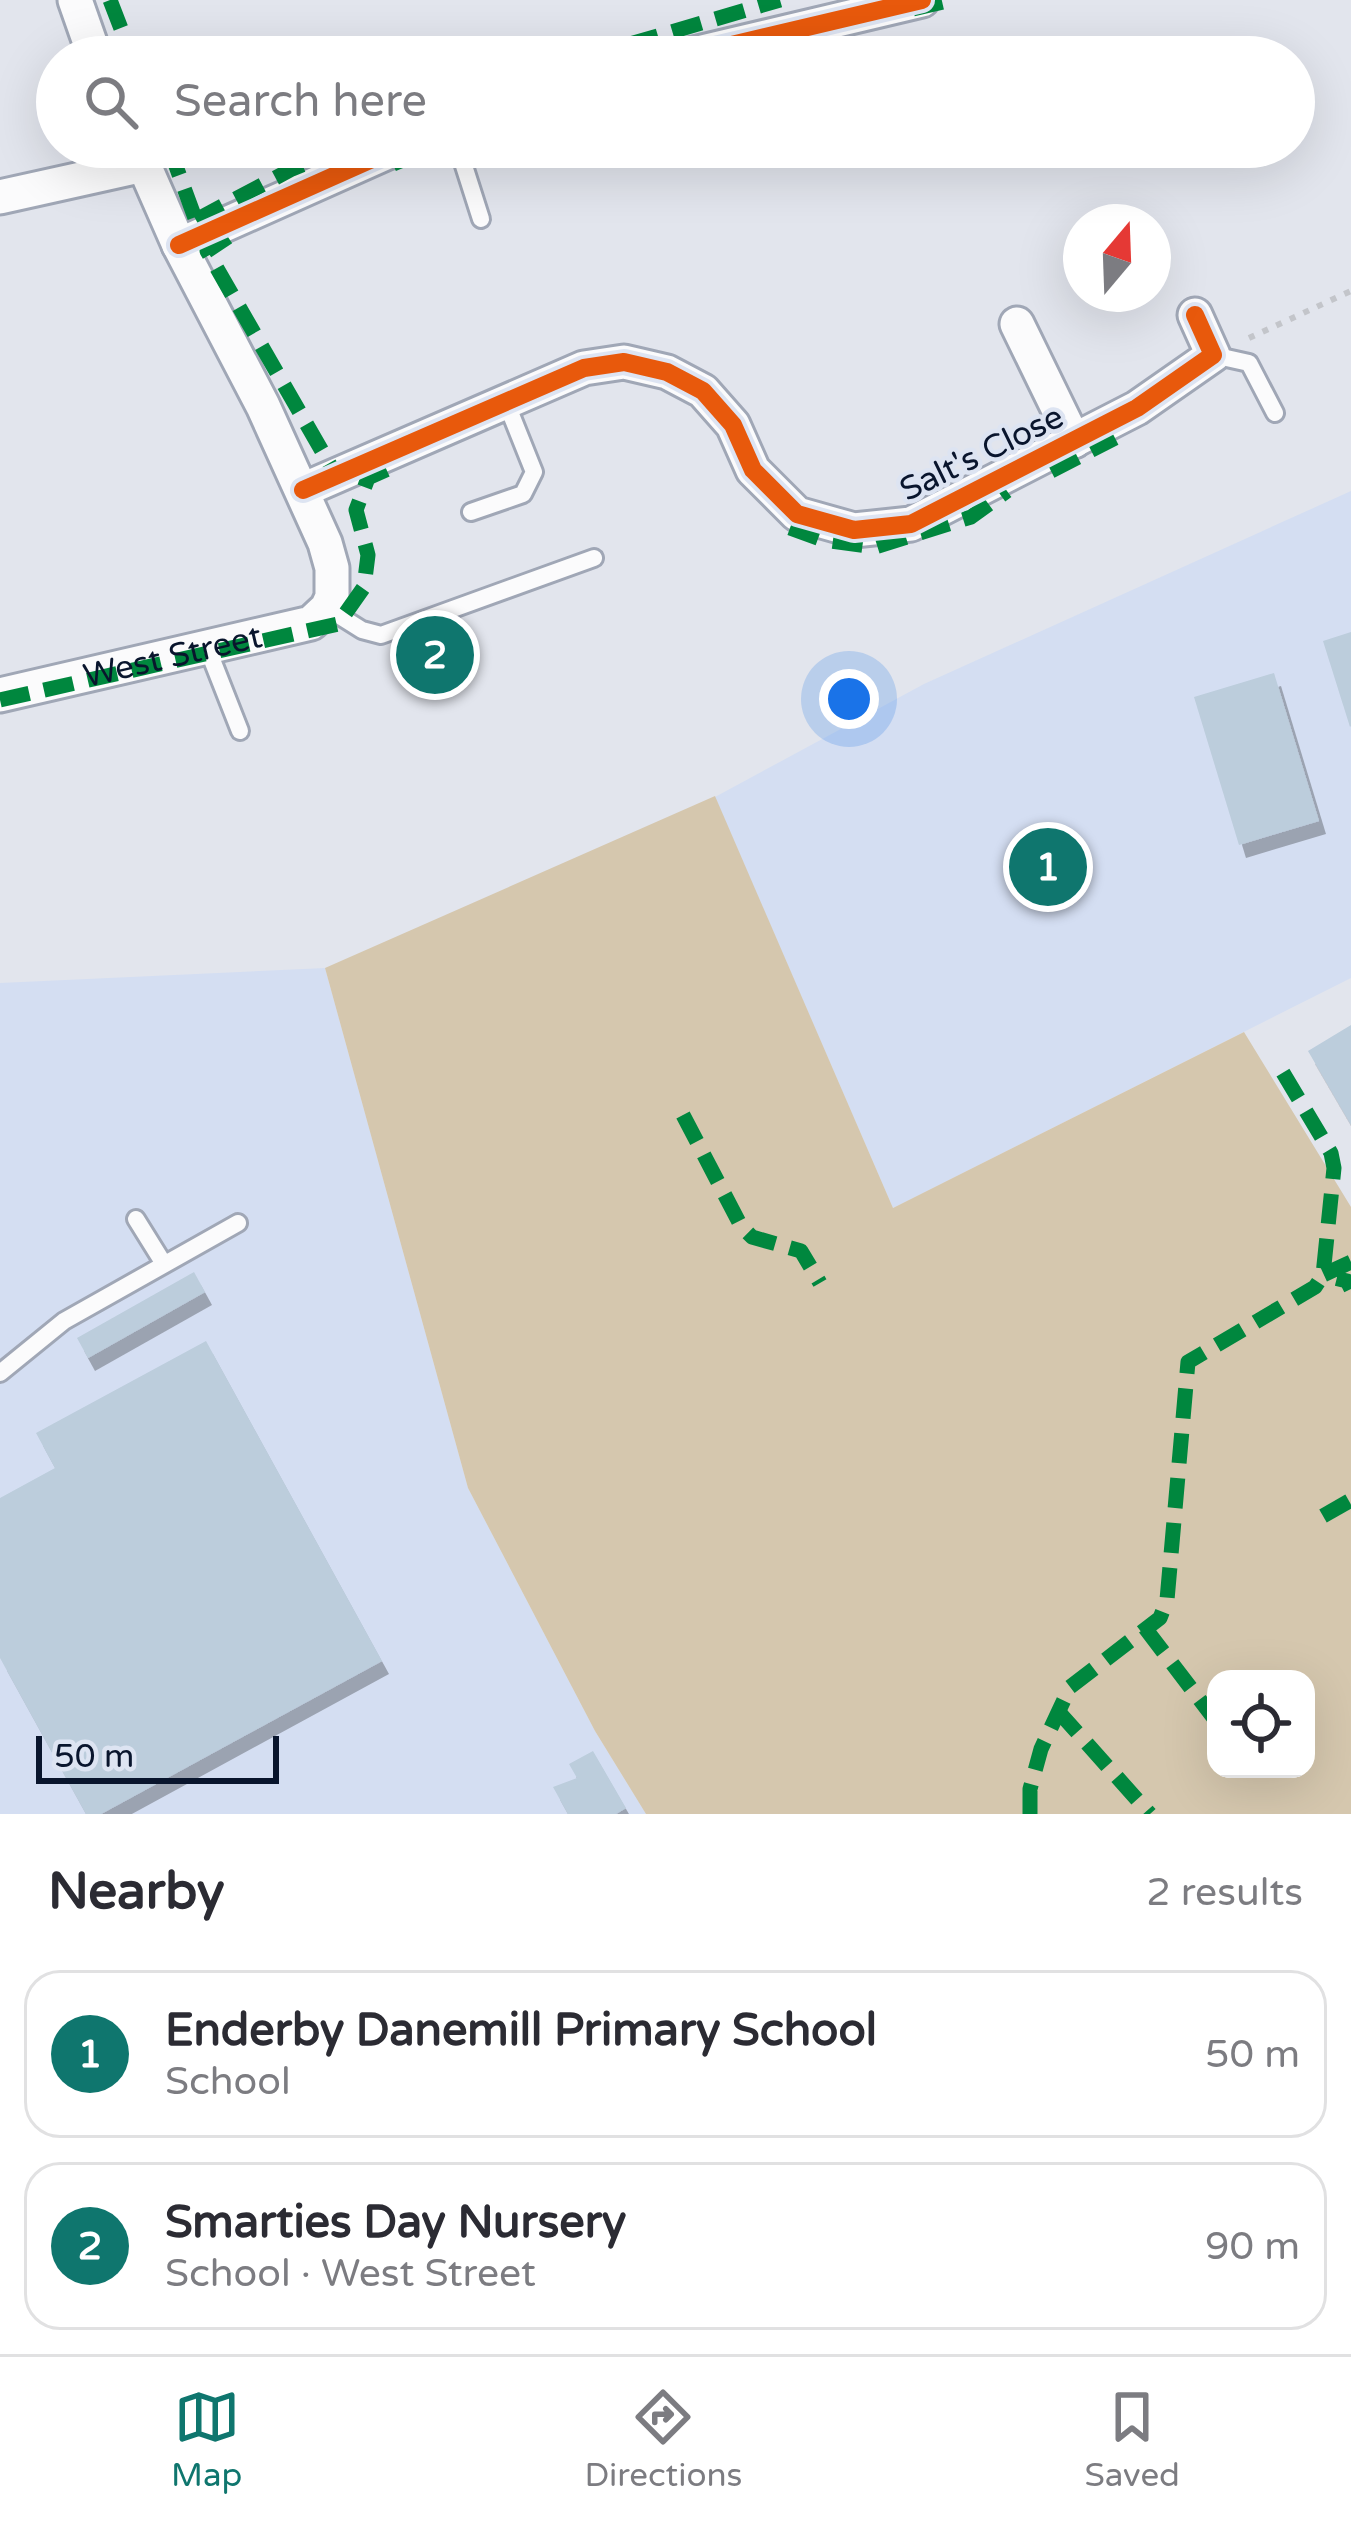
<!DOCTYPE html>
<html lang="en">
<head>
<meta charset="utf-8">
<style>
	:root { --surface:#fff; --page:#f7f7f7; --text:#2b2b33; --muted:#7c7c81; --line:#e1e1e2; --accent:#0f766e }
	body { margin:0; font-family:"Varela Round",sans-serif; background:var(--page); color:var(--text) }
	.controls { position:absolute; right:36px; bottom:36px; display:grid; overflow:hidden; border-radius:24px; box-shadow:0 12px 48px #0002 }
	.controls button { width:108px; height:108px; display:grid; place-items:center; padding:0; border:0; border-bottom:3px solid var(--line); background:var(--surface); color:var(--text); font:60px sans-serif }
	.compass { position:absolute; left:1063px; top:204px; width:108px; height:108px; border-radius:50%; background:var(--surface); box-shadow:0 12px 48px #0002; rotate:19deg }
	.scale { position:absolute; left:36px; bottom:30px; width:243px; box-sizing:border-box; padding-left:12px; border:6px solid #09152d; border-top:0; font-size:33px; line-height:42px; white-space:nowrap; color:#09152d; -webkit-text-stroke:9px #dde4f2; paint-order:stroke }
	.you { position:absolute; left:849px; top:699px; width:42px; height:42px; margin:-30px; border:9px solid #fff; border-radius:50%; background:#1a73e8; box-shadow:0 0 0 18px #1a73e833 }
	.badge { display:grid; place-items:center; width:78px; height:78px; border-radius:50%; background:var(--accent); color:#fff; font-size:39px; font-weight:700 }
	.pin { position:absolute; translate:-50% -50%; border:6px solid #fff; box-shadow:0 3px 12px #0006 }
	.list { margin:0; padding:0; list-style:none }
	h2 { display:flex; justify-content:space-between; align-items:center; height:156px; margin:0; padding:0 48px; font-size:51px }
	h2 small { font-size:39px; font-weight:400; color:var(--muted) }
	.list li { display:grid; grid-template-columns:78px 1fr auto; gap:36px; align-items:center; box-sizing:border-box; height:168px; margin:0 24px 24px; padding:0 24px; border:3px solid var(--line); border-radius:36px }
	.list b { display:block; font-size:45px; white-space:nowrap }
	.list p { margin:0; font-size:39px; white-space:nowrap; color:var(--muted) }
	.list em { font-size:39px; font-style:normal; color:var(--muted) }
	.icon { flex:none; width:66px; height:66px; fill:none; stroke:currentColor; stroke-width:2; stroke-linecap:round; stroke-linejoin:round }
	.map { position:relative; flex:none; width:1351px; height:1814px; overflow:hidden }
	.search { position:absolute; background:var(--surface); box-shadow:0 12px 48px #0002; left:36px; right:36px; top:36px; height:132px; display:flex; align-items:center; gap:30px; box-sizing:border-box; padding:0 42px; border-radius:66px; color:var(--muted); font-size:45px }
	.sheet { height:540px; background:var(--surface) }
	nav { display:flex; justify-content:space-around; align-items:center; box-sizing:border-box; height:168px; border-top:3px solid var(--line); background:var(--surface); font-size:33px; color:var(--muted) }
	nav a { display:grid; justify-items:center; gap:6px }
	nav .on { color:var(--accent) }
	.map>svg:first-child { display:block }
	.built { fill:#d4def2 }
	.green { fill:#d5c7ae; fill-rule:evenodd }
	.building { fill:#bccddc; filter:url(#shadow) }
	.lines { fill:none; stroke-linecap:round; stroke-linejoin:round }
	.service-casing { stroke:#a0a7b6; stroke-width:22 }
	.minor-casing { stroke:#a0a7b6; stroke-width:39 }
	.path { stroke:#c3c5ca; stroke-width:6; stroke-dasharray:6 9; stroke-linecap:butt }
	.service { stroke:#fbfbfc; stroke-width:16 }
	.minor { stroke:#fbfbfc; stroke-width:33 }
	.quiet { stroke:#00873e; stroke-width:15; stroke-dasharray:30 15; stroke-linecap:butt }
	.cycleway-casing { stroke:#dde4f2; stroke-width:26 }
	.cycleway { stroke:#e8590c; stroke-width:18 }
	.labels { text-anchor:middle; stroke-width:9; stroke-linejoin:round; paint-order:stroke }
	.street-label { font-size:33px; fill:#09152d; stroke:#dde4f2 }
</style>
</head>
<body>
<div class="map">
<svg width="1351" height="1814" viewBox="0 0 1351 1814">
	<defs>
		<filter id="shadow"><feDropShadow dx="7" dy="13" stdDeviation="0" flood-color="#0004"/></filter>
	</defs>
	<rect width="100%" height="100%" fill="#e2e5ed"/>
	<g class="built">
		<path d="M1351,491V978L893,1208L715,797L924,684Z"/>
		<path d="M325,968L468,1488L595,1731L646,1814H0V983Z"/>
	</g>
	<path class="green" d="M715,796L893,1208L1244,1032L1351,1207V1814H646L595,1731L468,1488L325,968ZM1216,1679H1306V1769H1216Z"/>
	<g class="building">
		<path d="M1351,632V726L1350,727L1323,641Z"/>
		<path d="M1274,673L1319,821L1239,845L1194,697Z"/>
		<path d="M1351,1025V1125L1308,1051Z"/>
		<path d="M194,1272L205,1292L88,1358L77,1338Z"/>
		<path d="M206,1341L382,1661L101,1814H86L0,1658V1498L55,1468L36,1433Z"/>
		<path d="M593,1751L626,1808L616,1814H568L553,1787L577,1778L569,1764Z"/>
	</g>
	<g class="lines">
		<defs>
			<g id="service">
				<path d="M458,147L481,219"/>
				<path d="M1213,355L1249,363L1275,413"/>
				<path d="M471,512L523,494L534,472L506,402"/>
				<path d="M327,608L362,630L381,635L594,558"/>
				<path d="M207,647L240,731"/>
				<path d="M136,1219L164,1264"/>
				<path d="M0,1373L64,1321L238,1223"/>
			</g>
			<g id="minor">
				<path d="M75,0L95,57"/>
				<path d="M681,57L922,0"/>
				<path d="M0,197L144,165"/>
				<path d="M179,245L399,147"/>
				<path d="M1017,324L1074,441"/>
				<path d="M303,490L584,368L624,362L667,372L703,391L733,425L753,470L797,514L854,530L911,524L1137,408L1213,355L1195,315"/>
				<path id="s1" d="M0,695L311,623L327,608L332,597V568L325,543L263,406L179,245L136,147"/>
			</g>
		</defs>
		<use href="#service" class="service-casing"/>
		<use href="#minor" class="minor-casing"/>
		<path class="path" d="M1249,338L1351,291"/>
		<use href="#service" class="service"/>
		<use href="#minor" class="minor"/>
		<g class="quiet">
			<path d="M110,0L132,57"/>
			<path d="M913,9L952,0"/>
			<path d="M586,57L780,0"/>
			<path d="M169,147L199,229"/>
			<path d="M393,164L434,147"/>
			<path d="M196,220L292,169L347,147"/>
			<path d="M228,237L207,251L341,484"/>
			<path d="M1051,471L1115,438"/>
			<path d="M790,528L823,540L875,547L971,517L1007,491"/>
			<path d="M0,700L338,624L364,587L368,555L356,510L368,478L390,468"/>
			<path d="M683,1115L741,1226L752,1237L801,1251L820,1283"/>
			<path d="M1351,1262L1323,1275L1347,1281L1351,1289"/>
			<path d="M1323,1516L1351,1500"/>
			<path d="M1145,1628L1216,1721"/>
			<path d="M1057,1710L1150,1814"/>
			<path d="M1030,1814V1789L1041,1749L1070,1687L1160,1618L1167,1600L1188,1362L1315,1287L1323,1275L1334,1168L1331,1153L1279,1066"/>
		</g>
		<defs>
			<g id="cycleway">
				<path d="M681,57L922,0"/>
				<path d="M179,245L399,147"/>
				<path d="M303,490L584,368L624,362L667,372L703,391L733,425L753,470L797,514L854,530L911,524L1137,408L1213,355L1195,315"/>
			</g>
		</defs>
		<use href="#cycleway" class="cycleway-casing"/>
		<use href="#cycleway" class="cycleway"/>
	</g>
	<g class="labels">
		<g class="street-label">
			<text transform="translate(981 452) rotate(-26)" y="12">Salt's Close</text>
			<text dy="12" stroke="none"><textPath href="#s1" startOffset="177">West Street</textPath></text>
		</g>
	</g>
</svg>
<div class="controls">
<button><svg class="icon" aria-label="locate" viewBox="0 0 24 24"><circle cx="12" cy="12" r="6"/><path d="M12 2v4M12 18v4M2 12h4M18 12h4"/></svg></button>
</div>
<svg class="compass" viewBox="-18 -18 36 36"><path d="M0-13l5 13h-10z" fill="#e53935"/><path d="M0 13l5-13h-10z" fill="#7c7c81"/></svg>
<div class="scale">50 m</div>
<div class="you"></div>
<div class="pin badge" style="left:1048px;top:867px">1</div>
<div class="pin badge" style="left:435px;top:655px">2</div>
<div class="search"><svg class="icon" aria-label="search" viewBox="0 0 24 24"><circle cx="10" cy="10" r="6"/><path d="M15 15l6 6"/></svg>Search here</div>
</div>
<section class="sheet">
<h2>Nearby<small>2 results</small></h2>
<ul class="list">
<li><span class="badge">1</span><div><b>Enderby Danemill Primary School</b><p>School</p></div><em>50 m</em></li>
<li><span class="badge">2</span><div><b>Smarties Day Nursery</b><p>School · West Street</p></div><em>90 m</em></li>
</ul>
</section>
<nav>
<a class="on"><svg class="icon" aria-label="map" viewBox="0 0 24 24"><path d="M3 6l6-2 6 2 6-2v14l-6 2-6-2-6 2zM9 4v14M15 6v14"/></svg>Map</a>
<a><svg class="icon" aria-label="directions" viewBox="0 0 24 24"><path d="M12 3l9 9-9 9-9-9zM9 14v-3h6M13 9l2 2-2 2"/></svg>Directions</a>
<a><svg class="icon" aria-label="saved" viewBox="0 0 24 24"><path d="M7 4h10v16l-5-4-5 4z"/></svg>Saved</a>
</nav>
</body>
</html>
